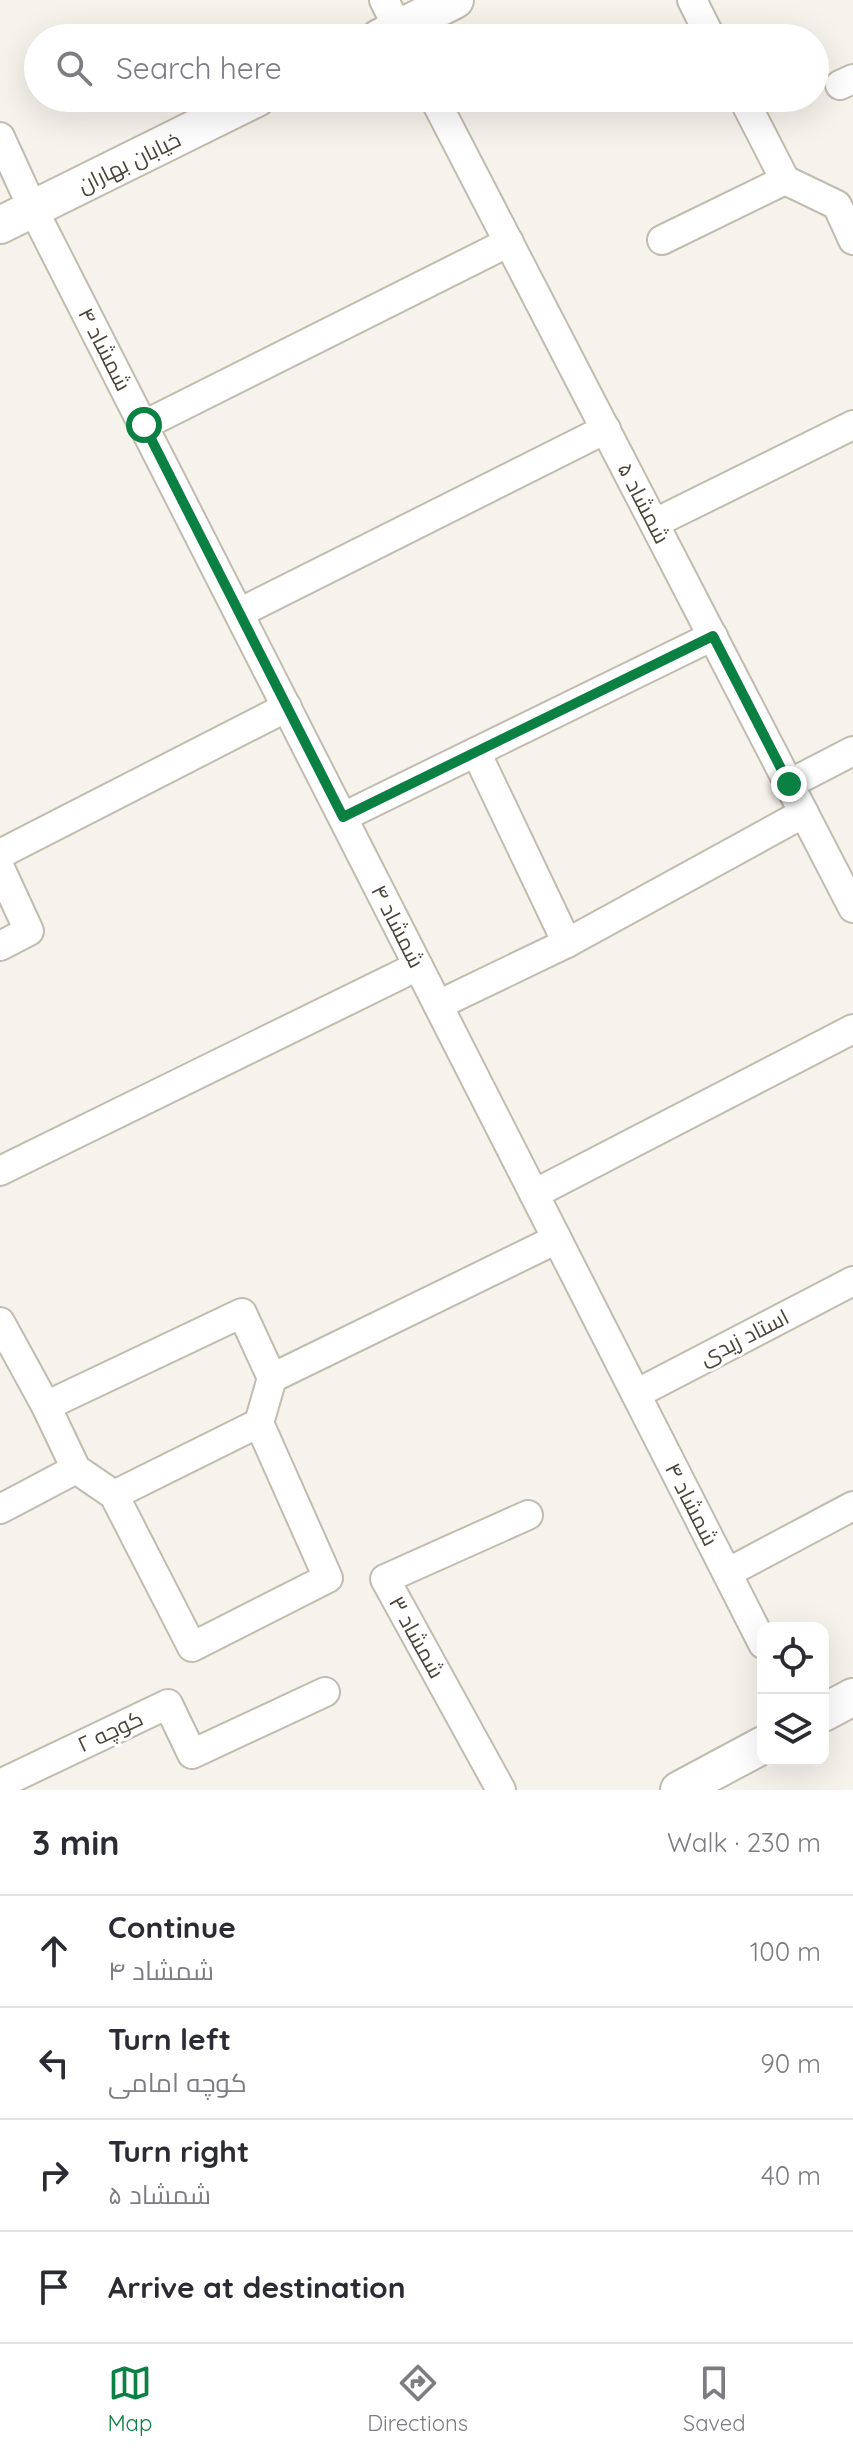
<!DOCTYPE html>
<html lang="en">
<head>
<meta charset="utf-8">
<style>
	:root { --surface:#fff; --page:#f2f2f3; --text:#2b2b33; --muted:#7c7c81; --line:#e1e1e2; --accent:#0b8043 }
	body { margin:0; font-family:Quicksand,Cairo,sans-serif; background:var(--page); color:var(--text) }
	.controls { position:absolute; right:24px; bottom:24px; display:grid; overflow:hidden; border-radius:16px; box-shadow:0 8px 32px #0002 }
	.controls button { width:72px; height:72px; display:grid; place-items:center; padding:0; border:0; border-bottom:2px solid var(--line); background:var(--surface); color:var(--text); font:40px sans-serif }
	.stop { position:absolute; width:24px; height:24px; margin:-18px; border:6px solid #0b8043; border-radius:50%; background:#fff }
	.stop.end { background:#0b8043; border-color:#fff; box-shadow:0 2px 8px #0008 }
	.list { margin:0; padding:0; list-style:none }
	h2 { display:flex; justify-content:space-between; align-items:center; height:104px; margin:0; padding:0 32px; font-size:34px }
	h2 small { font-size:26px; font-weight:400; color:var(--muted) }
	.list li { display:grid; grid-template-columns:52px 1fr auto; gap:24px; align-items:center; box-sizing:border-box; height:112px; padding:0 32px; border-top:2px solid var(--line) }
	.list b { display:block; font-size:30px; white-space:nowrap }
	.list p { margin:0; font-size:26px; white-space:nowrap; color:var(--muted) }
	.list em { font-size:26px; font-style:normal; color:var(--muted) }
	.icon { flex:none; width:44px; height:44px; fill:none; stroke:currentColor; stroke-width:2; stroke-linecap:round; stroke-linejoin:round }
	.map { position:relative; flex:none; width:853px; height:1790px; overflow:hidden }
	.search { position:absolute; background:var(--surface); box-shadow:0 8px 32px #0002; left:24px; right:24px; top:24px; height:88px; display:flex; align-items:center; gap:20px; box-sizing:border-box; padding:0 28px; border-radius:44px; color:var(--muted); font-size:30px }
	.sheet { height:552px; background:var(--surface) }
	nav { display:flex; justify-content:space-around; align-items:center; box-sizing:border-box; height:112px; border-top:2px solid var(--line); background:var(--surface); font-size:22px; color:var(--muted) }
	nav a { display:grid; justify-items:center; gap:4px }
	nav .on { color:var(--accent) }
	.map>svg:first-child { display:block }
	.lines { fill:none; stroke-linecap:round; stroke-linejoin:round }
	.minor-casing { stroke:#c2bbae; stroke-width:32 }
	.tertiary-casing { stroke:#c2bbae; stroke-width:40 }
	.minor { stroke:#fff; stroke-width:28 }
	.tertiary { stroke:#fff; stroke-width:36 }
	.route { stroke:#0b8043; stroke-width:10 }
	.labels { text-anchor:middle; stroke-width:6; stroke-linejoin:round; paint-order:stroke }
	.street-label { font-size:22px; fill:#4b4439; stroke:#fff }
</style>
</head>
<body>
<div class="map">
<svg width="853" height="1790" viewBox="0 0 853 1790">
	<rect width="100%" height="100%" fill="#f6f3ec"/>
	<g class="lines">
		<defs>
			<g id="minor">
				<path d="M384,0L403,38"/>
				<path d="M692,0L711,38"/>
				<path d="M840,85L853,79"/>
				<path d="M434,98L853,908"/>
				<path d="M0,137L33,209L763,1644"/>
				<path d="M785,180L837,205L853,240"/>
				<path d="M662,240L785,180L743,98"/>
				<path d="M144,425L509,242"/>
				<path d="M655,523L853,425"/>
				<path d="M239,613L606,429"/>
				<path d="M476,752L567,943"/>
				<path d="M789,784L853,751"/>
				<path d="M343,817L713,636"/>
				<path d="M0,854L287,707"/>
				<path d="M0,868L29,931L0,946"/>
				<path d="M438,1005L567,943L804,813"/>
				<path d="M0,1171L418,966"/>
				<path d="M534,1194L853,1029"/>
				<path d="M0,1322L46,1406L76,1469L114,1495L259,1423L272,1378L557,1239"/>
				<path d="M636,1394L853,1281"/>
				<path d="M46,1406L242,1313L272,1378"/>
				<path d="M114,1495L192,1647L328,1578L259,1423"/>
				<path d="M0,1509L76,1469"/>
				<path d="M727,1573L853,1506"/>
				<path d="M0,1784L168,1704L192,1754L325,1692"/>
				<path d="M501,1790L385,1579L528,1515"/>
			</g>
			<g id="tertiary">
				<path d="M379,38L455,0"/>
				<path d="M0,225L257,98"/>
				<path d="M823,1713L853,1697"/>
				<path d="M679,1790L763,1745"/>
			</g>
		</defs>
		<use href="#minor" class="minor-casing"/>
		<use href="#tertiary" class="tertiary-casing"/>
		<use href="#minor" class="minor"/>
		<use href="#tertiary" class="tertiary"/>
	</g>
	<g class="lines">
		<path class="route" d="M144,425L343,817L713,636L789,784"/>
	</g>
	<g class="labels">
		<g class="street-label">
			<text transform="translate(129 162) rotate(-26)" y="8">خیابان بهاران</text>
			<text transform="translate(105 349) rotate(63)" y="8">شمشاد ۴</text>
			<text transform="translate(644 503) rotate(63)" y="8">شمشاد ۵</text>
			<text transform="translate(398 926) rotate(63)" y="8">شمشاد ۴</text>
			<text transform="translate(744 1337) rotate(-27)" y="8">استاد زیدی</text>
			<text transform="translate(692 1504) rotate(63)" y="8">شمشاد ۴</text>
			<text transform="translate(417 1637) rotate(61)" y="8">شمشاد ۳</text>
			<text transform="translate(110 1731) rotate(-25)" y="8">کوچه ۲</text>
		</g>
	</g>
</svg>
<div class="controls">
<button><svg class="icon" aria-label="locate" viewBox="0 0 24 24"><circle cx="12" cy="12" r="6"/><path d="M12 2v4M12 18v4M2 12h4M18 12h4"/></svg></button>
<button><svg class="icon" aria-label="layers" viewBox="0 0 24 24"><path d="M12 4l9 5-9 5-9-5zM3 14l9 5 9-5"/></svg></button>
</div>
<div class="stop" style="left:144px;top:425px"></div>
<div class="stop end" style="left:789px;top:784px"></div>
<div class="search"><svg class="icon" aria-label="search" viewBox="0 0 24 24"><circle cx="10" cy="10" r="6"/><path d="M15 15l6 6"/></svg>Search here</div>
</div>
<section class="sheet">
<h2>3 min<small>Walk · 230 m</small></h2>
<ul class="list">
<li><svg class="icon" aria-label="ahead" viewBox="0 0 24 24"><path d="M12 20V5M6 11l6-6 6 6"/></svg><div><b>Continue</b><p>شمشاد ۴</p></div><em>100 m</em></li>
<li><svg class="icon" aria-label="left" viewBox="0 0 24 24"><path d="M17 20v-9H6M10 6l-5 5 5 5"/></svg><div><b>Turn left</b><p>کوچه امامی</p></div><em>90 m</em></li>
<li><svg class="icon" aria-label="right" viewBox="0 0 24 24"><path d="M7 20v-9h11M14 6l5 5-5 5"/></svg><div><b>Turn right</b><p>شمشاد ۵</p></div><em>40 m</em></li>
<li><svg class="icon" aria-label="arrive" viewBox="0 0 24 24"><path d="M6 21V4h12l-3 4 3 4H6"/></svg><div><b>Arrive at destination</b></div></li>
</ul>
</section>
<nav>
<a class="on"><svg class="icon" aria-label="map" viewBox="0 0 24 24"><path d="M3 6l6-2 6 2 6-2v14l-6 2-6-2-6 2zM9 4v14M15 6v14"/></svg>Map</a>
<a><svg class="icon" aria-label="directions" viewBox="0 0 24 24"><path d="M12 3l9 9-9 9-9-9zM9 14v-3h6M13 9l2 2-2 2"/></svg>Directions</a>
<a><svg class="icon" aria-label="saved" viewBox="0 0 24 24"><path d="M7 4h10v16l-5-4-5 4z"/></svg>Saved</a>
</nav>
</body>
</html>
